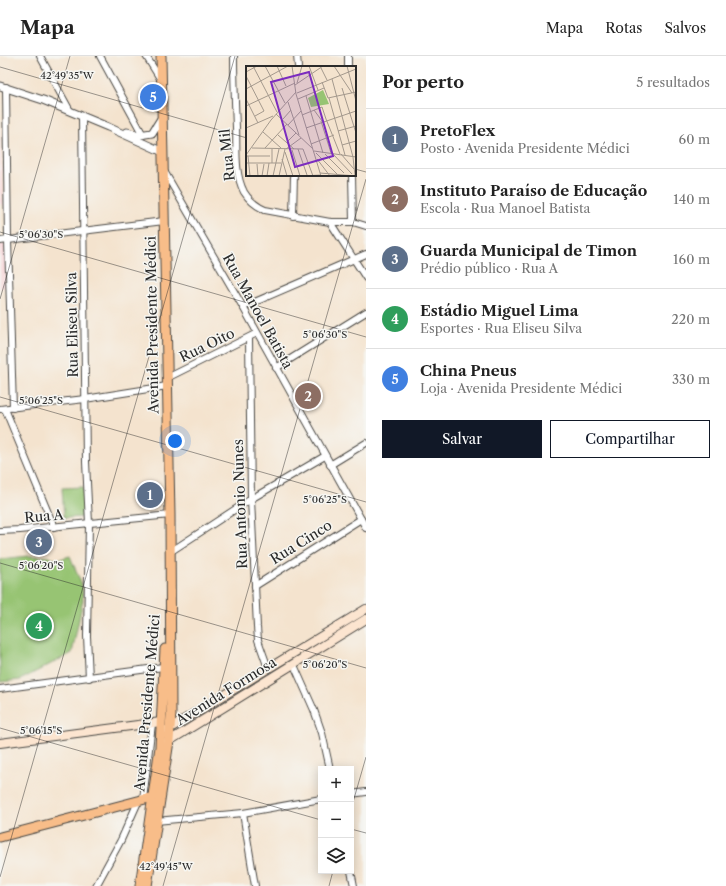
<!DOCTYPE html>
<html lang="pt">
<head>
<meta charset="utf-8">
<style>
	:root { --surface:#fff; --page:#f6f6f6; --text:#222; --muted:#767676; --line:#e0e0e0; --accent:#111827 }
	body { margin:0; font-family:"Libre Caslon Text",serif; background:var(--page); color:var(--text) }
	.controls { position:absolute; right:12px; bottom:12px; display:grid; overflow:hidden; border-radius:0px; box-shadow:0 2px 10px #0003 }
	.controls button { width:36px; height:36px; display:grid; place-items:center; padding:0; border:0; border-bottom:1px solid var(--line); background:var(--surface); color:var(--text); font:20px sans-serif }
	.you { position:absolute; left:175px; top:385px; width:14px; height:14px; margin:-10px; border:3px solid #fff; border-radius:50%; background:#1a73e8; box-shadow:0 0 0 6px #1a73e833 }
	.badge { display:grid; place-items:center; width:26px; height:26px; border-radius:50%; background:var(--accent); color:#fff; font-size:13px; font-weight:700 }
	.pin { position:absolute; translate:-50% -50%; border:2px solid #fff; box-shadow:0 1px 4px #0006 }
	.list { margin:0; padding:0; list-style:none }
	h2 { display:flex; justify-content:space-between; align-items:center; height:52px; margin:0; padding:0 16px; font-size:17px }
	h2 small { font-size:13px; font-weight:400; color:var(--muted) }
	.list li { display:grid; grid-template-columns:26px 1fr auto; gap:12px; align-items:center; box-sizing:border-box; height:60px; padding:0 16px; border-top:1px solid var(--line) }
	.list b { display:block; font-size:15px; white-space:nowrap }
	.list p { margin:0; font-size:13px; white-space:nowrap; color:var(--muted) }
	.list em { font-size:13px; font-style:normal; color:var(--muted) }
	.actions { display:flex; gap:8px; padding:12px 16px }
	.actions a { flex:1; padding:9px 0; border:1px solid var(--accent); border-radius:0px; text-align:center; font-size:14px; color:var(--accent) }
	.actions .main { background:var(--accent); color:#fff }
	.icon { flex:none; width:22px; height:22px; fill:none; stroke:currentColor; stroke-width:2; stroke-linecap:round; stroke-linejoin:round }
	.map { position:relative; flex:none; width:366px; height:830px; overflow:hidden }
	header { display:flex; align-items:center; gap:24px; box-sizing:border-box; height:56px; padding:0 20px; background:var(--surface); border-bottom:1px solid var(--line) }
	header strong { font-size:19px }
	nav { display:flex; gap:22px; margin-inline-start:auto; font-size:14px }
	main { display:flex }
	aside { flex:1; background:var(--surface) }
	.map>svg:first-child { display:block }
	.built { fill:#f7cfd3 }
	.green { fill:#97c473; stroke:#61784f }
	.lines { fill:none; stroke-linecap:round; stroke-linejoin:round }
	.minor-casing { stroke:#494743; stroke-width:8 }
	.tertiary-casing { stroke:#494743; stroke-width:9 }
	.secondary-casing { stroke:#494743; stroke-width:10 }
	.primary-casing { stroke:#494743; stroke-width:11 }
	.minor { stroke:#fff; stroke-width:6 }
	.tertiary { stroke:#fff; stroke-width:7 }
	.secondary { stroke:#fce5d0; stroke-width:8 }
	.primary { stroke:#f8bd89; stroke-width:9 }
	.ticks { fill:none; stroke:#2b2b2b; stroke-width:1; stroke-opacity:0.45 }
	.labels { text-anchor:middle; stroke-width:3; stroke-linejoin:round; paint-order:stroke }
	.street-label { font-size:14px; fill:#2b2b2b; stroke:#f6f6f2 }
	.inset-road { fill:none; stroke:#a4998d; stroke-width:1 }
	.view { fill:#7b2cbf; fill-opacity:0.15; stroke:#7b2cbf; stroke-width:2 }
	.inset-edge { fill:none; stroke:#2b2b2b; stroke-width:2 }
	.ticks-label { font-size:10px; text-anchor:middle; fill:#2b2b2b; stroke:#f6f6f2; stroke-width:3; stroke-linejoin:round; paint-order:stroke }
</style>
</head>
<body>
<header>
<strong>Mapa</strong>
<nav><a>Mapa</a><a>Rotas</a><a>Salvos</a></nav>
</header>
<main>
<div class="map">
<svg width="366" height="830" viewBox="0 0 366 830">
	<rect width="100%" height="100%" fill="#f6f6f2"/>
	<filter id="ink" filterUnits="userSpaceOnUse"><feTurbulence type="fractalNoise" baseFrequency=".025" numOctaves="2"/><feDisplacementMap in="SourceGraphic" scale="8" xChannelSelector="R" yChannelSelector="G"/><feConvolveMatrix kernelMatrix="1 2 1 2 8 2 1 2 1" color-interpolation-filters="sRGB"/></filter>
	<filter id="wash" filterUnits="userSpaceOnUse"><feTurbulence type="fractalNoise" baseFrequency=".012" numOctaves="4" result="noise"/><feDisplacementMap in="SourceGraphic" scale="16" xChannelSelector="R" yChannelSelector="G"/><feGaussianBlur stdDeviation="0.9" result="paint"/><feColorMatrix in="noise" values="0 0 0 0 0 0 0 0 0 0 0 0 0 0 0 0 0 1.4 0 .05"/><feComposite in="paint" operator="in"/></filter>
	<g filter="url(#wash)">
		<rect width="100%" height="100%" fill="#f4e3ce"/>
		<g class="built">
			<path d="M0,67L3,148L0,149Z"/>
			<path d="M0,188H5L7,231L0,232Z"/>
		</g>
		<g class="green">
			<path d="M83,431L85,461L64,462L62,432Z"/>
			<path d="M29,500L49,501L57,504L70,500L82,529L83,544L72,597L20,624L0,626V502V503Z"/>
		</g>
	</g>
	<g filter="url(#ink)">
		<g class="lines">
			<defs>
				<g id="minor">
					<path d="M40,0L70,55"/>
					<path d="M100,0L143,79"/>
					<path d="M146,0L161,24"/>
					<path d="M234,0C234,24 235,48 236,71C237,92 234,117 244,136C249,144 256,150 265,154L330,166H353L366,170"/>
					<path d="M297,0L298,11"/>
					<path d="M348,0V11"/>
					<path d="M6,31L8,184L13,352"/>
					<path d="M82,61L86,406L89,467L87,580L89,622"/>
					<path d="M164,115L243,251L366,472"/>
					<path d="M352,119L353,166"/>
					<path d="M293,160L294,119"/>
					<path d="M330,166L366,222"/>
					<path d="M0,185L164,165"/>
					<path d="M243,251L366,198"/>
					<path d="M249,282L251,443L257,571L258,584L268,612"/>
					<path d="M276,312L366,256"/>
					<path d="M167,322L257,277"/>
					<path d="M0,353L85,343L167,330"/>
					<path d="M5,353L54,471"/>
					<path d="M330,409L366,387"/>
					<path d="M0,475L20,474L170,459"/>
					<path d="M170,496L251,443L325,400"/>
					<path d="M255,530L361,463"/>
					<path d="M294,609L314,654L322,677L330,713"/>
					<path d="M0,633L163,611"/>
					<path d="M351,738L366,736"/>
					<path d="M143,744L152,668"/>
					<path d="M243,757L255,830"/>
					<path d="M156,765L243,757L321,743"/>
					<path d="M351,815L354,830"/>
					<path d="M96,830L121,784L138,746"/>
				</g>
				<g id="tertiary">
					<path d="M0,30L43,44L108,71L163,96"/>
					<path d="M127,76L139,79L152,77L162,61"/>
				</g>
				<g id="secondary">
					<path d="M167,674L366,553"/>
					<path d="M0,687L161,666"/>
					<path d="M166,687L366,563"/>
				</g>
				<g id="primary">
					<path d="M0,781L153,741"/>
					<path d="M140,830L160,691L165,593"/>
					<path d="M147,830L169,685L171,659L170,459L161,0"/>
				</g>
			</defs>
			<use href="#minor" class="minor-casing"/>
			<use href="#tertiary" class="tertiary-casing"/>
			<use href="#secondary" class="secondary-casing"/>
			<use href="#primary" class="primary-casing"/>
			<use href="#minor" class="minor"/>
			<use href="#tertiary" class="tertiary"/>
			<use href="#secondary" class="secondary"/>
			<use href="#primary" class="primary"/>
		</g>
	</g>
	<path class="ticks" d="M0,11L247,82M355,113L366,116M0,176L366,281M0,243L70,0M0,341L366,446M0,507L366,612M0,672L321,764M351,753L366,701M351,773L366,777M0,821L235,0M163,830L366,123M329,830L333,815"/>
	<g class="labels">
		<g class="street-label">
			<text transform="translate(227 99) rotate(-96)" y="5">Rua Mil</text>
			<text transform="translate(258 255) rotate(61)" y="5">Rua Manoel Batista</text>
			<text transform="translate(72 269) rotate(-91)" y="5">Rua Eliseu Silva</text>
			<text transform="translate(152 269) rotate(-91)" y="5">Avenida Presidente Médici</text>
			<text transform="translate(207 289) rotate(-26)" y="5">Rua Oito</text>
			<text transform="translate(240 448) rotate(-92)" y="5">Rua Antonio Nunes</text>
			<text transform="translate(44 460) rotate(-5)" y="5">Rua A</text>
			<text transform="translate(301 486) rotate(-32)" y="5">Rua Cinco</text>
			<text transform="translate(226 635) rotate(-32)" y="5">Avenida Formosa</text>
			<text transform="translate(147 647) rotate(-85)" y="5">Avenida Presidente Médici</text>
		</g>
	</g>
	<g transform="translate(246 10)">
		<rect width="110" height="110" fill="#f4e3ce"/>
		<path d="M77,24L83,38L65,41L62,32Z" fill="#97c473"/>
		<path class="inset-road" d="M7,0L31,46M19,0L39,37M31,0L40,20M46,0L50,28L75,110M63,0L72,24M88,0L106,27M101,0L110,35M75,2L81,14M0,6L11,0M0,10L18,45L9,50M86,13L107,91L109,110M76,16L82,32L110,26M51,17L56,0M49,19L77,0M96,22L110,67M0,23L42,0M51,27L110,3M60,30L77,87M83,32L99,89M0,33L12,57M52,33L78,22M42,36L53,69M0,40L49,17M68,44L76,55M30,48L67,83M56,49L76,41L80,53M37,53L45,44M80,53L94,88M75,55L85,87M42,59L55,45M0,62L27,50M60,62L110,45M92,65L110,60M17,66L35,82M32,69L48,83M41,76L50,67M65,78L88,69M96,79L110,75M6,82L57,83L67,110M19,82L41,58M40,83L55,72M52,83L61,109M46,84L54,110M68,85L110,91M39,86L47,110M70,87L93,110M86,87L106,108M79,88L98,107M95,88L108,103M0,89L25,54L50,26M0,90H24M2,90L4,110M36,93L41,110M71,93L84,110M0,97H35M26,97V83M11,98L12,110M74,107L110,110M16,110L18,98M21,110L23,97M27,110L33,83M33,110L39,83M54,110L75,109"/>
		<path class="view" d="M63,6L87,90L49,101L25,16Z"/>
		<rect width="110" height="110" class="inset-edge"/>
	</g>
	<g class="ticks-label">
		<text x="67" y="23">42°49'35"W</text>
		<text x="41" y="182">5°06'30"S</text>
		<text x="325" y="282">5°06'30"S</text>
		<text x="41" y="348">5°06'25"S</text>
		<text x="325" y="447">5°06'25"S</text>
		<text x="41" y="513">5°06'20"S</text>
		<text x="325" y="612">5°06'20"S</text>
		<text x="41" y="678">5°06'15"S</text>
		<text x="166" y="814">42°49'45"W</text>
	</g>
</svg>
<div class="controls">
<button>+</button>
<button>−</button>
<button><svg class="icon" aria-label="layers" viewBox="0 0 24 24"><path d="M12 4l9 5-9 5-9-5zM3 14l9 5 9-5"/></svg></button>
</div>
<div class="you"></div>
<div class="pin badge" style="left:150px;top:439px;background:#5c6f8a">1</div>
<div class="pin badge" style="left:308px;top:340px;background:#8d6e63">2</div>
<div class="pin badge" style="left:39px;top:486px;background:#5c6f8a">3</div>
<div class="pin badge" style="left:39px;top:570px;background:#2e9e5b">4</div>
<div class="pin badge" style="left:153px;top:41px;background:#3f7fe0">5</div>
</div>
<aside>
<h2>Por perto<small>5 resultados</small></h2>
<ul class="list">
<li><span class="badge" style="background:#5c6f8a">1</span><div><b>PretoFlex</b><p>Posto · Avenida Presidente Médici</p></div><em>60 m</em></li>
<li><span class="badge" style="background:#8d6e63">2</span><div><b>Instituto Paraíso de Educação</b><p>Escola · Rua Manoel Batista</p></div><em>140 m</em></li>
<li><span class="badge" style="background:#5c6f8a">3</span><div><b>Guarda Municipal de Timon</b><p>Prédio público · Rua A</p></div><em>160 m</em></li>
<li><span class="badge" style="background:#2e9e5b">4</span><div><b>Estádio Miguel Lima</b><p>Esportes · Rua Eliseu Silva</p></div><em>220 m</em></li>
<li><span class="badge" style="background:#3f7fe0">5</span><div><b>China Pneus</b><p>Loja · Avenida Presidente Médici</p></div><em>330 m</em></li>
</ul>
<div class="actions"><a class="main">Salvar</a><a>Compartilhar</a></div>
</aside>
</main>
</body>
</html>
